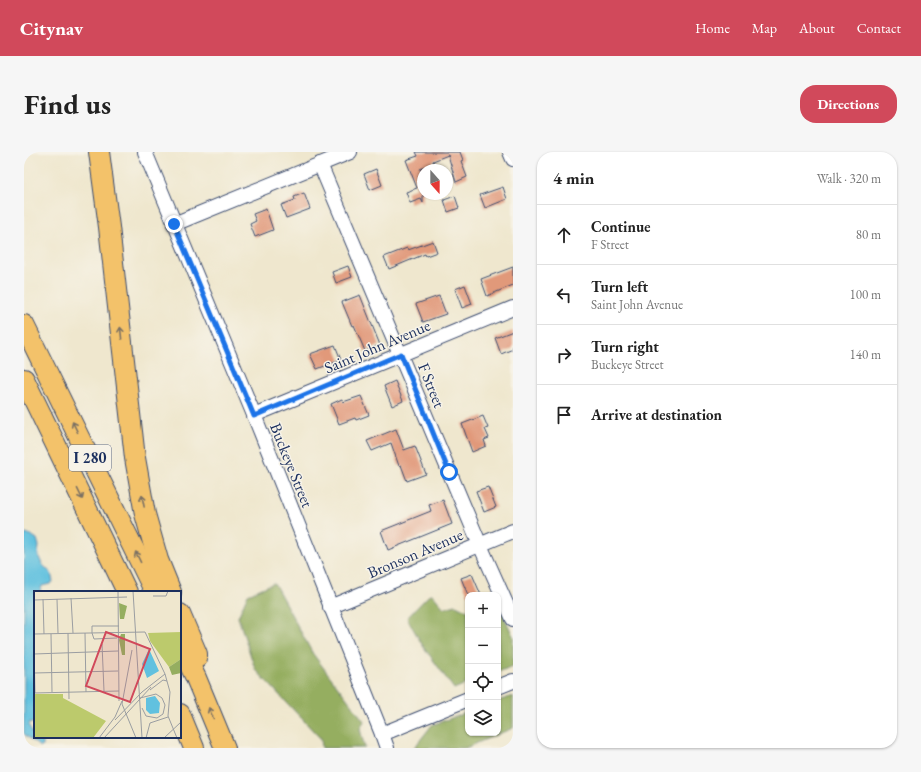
<!DOCTYPE html>
<html lang="en">
<head>
<meta charset="utf-8">
<style>
	:root { --surface:#fff; --page:#f6f6f6; --text:#222; --muted:#767676; --line:#e0e0e0; --accent:#d1495b }
	body { margin:0; font-family:"EB Garamond",serif; background:var(--page); color:var(--text) }
	.controls { position:absolute; right:12px; bottom:12px; display:grid; overflow:hidden; border-radius:8px; box-shadow:0 1px 3px #0004 }
	.controls button { width:36px; height:36px; display:grid; place-items:center; padding:0; border:0; border-bottom:1px solid var(--line); background:var(--surface); color:var(--text); font:20px sans-serif }
	.compass { position:absolute; left:393px; top:12px; width:36px; height:36px; border-radius:50%; background:var(--surface); box-shadow:0 1px 3px #0004; rotate:159deg }
	.stop { position:absolute; width:12px; height:12px; margin:-9px; border:3px solid #1a73e8; border-radius:50%; background:#fff }
	.stop.end { background:#1a73e8; border-color:#fff; box-shadow:0 1px 4px #0008 }
	.list { margin:0; padding:0; list-style:none }
	h2 { display:flex; justify-content:space-between; align-items:center; height:52px; margin:0; padding:0 16px; font-size:17px }
	h2 small { font-size:13px; font-weight:400; color:var(--muted) }
	.list li { display:grid; grid-template-columns:26px 1fr auto; gap:12px; align-items:center; box-sizing:border-box; height:60px; padding:0 16px; border-top:1px solid var(--line) }
	.list b { display:block; font-size:15px; white-space:nowrap }
	.list p { margin:0; font-size:13px; white-space:nowrap; color:var(--muted) }
	.list em { font-size:13px; font-style:normal; color:var(--muted) }
	.icon { flex:none; width:22px; height:22px; fill:none; stroke:currentColor; stroke-width:2; stroke-linecap:round; stroke-linejoin:round }
	.map { position:relative; flex:none; width:489px; height:596px; overflow:hidden; border-radius:16px }
	header { display:flex; align-items:center; gap:24px; box-sizing:border-box; height:56px; padding:0 20px; background:var(--accent); color:#fff }
	header strong { font-size:19px }
	nav { display:flex; gap:22px; margin-inline-start:auto; font-size:14px }
	.intro { display:flex; align-items:center; justify-content:space-between; box-sizing:border-box; height:96px; padding:0 24px }
	h1 { margin:0; font-size:28px }
	.button { padding:10px 18px; border-radius:16px; background:var(--accent); color:#fff; font-size:14px; font-weight:700 }
	main { display:flex; gap:24px; padding:0 24px }
	aside { flex:1; background:var(--surface); border-radius:16px; box-shadow:0 1px 3px #0004 }
	.map>svg:first-child { display:block }
	.forest { fill:#95ae60; stroke:#586e5f }
	.water { fill:#61c1df; stroke:#3e789e }
	.building { fill:#e1997a }
	.lines { fill:none; stroke-linecap:round; stroke-linejoin:round }
	.minor-casing { stroke:#3b4b6f; stroke-width:16 }
	.highway-casing { stroke:#3b4b6f; stroke-width:22 }
	.minor { stroke:#fff; stroke-width:14 }
	.highway { stroke:#f3c26a; stroke-width:20 }
	.oneway { stroke:#7c7163 }
	.route { stroke:#1a73e8; stroke-width:5 }
	.labels { text-anchor:middle; stroke-width:3; stroke-linejoin:round; paint-order:stroke }
	.shield { fill:#f7f3e8; stroke:#5d6a87; stroke-width:1 }
	.shield-label { font-size:15px; font-weight:bold; fill:#1b2f5e }
	.street-label { font-size:16px; fill:#1b2f5e; stroke:#f7f3e8 }
	.inset-road { fill:none; stroke:#9a9da1; stroke-width:1 }
	.view { fill:#d1495b; fill-opacity:0.15; stroke:#d1495b; stroke-width:2 }
	.inset-edge { fill:none; stroke:#1b2f5e; stroke-width:2 }
</style>
</head>
<body>
<header>
<strong>Citynav</strong>
<nav><a>Home</a><a>Map</a><a>About</a><a>Contact</a></nav>
</header>
<div class="intro"><h1>Find us</h1><a class="button">Directions</a></div>
<main>
<div class="map">
<svg width="489" height="596" viewBox="0 0 489 596">
	<rect width="100%" height="100%" fill="#f7f3e8"/>
	<filter id="ink" filterUnits="userSpaceOnUse"><feTurbulence type="fractalNoise" baseFrequency=".025" numOctaves="2"/><feDisplacementMap in="SourceGraphic" scale="8" xChannelSelector="R" yChannelSelector="G"/><feConvolveMatrix kernelMatrix="1 2 1 2 8 2 1 2 1" color-interpolation-filters="sRGB"/></filter>
	<filter id="wash" filterUnits="userSpaceOnUse"><feTurbulence type="fractalNoise" baseFrequency=".012" numOctaves="4" result="noise"/><feDisplacementMap in="SourceGraphic" scale="16" xChannelSelector="R" yChannelSelector="G"/><feGaussianBlur stdDeviation="0.9" result="paint"/><feColorMatrix in="noise" values="0 0 0 0 0 0 0 0 0 0 0 0 0 0 0 0 0 1.4 0 .05"/><feComposite in="paint" operator="in"/></filter>
	<g filter="url(#wash)">
		<rect width="100%" height="100%" fill="#efe7ce"/>
		<g class="forest">
			<path d="M250,431L289,502L340,569L336,577L341,596H298L297,587L231,517L214,465L224,442Z"/>
			<path d="M407,441L420,456L432,453L444,459V531L430,537L399,494L383,466Z"/>
			<path d="M478,460L489,484V514L474,520V462Z"/>
			<path d="M489,544V576L441,596H390L408,573L444,560V581H474V549Z"/>
		</g>
		<path class="water" d="M0,382L7,383L13,387L15,394L14,403L18,412L27,421L29,430L26,432L18,434L16,440H11V571L6,570L5,574L11,585H13L19,590V594L16,595L0,582Z"/>
		<g id="blocks">
			<g class="building">
				<path d="M392,0H436L439,8L437,9L443,25L432,30L424,3L409,9L410,12L396,17L399,23V51L397,47L386,51L382,40L393,36L382,8L394,4Z"/>
				<path d="M352,17L358,33L346,38L340,22Z"/>
				<path d="M479,35L483,47L461,56L456,43Z"/>
				<path d="M280,41L286,57L262,66L257,53L271,48L270,45Z"/>
				<path d="M431,44L435,56L424,60L420,48Z"/>
				<path d="M242,57L249,78L231,85L226,72L232,69L229,62Z"/>
				<path d="M409,89L413,100L402,104L401,102L365,117L360,105L383,96L384,98Z"/>
				<path d="M324,114L328,125L312,131L308,120Z"/>
				<path d="M489,115V133L463,144L457,127Z"/>
				<path d="M441,133L448,152L438,156L431,137Z"/>
				<path d="M336,143L356,193L341,199L330,173L328,174L318,150Z"/>
				<path d="M415,144L422,162L399,170L392,152Z"/>
				<path d="M489,179V197L477,202L471,186Z"/>
				<path d="M311,193L317,208L293,217L286,202Z"/>
				<path d="M371,229L379,249L368,254L360,234Z"/>
				<path d="M337,244L345,263L332,268L331,266L315,272L307,252L318,247L319,250Z"/>
				<path d="M459,264L464,276L461,277L465,286L460,288L462,294L448,300L438,272Z"/>
				<path d="M372,277L380,298L391,294L402,322L383,329L377,313L375,314L367,291L348,299L343,289Z"/>
				<path d="M464,335L472,355L460,360L452,339Z"/>
				<path d="M419,348L428,372L364,398L357,379L407,359L405,353Z"/>
				<path d="M448,422L457,443H444L437,426Z"/>
			</g>
		</g>
	</g>
	<g filter="url(#ink)">
		<use href="#blocks" fill-opacity="0" stroke="#3b4b6f" stroke-width="1"/>
		<g class="lines">
			<defs>
				<g id="minor">
					<path d="M121,0L230,263L358,582L363,596"/>
					<path d="M486,0L489,7"/>
					<path d="M296,12L456,393L489,467"/>
					<path d="M150,72L326,0"/>
					<path d="M230,263L489,156"/>
					<path d="M306,455L489,379"/>
					<path d="M474,535L489,529"/>
					<path d="M358,582L444,547"/>
				</g>
				<g id="highway">
					<path d="M75,0L85,75L111,306L121,362L134,408L147,440"/>
					<path d="M0,173L131,440"/>
					<path d="M0,227L103,440"/>
					<path d="M156,462L173,502V506"/>
					<path d="M156,493L172,526L201,596"/>
					<path d="M156,562L170,596"/>
				</g>
			</defs>
			<use href="#minor" class="minor-casing"/>
			<use href="#highway" class="highway-casing"/>
			<use href="#minor" class="minor"/>
			<use href="#highway" class="highway"/>
		</g>
		<defs><path id="oneway-shaft" d="M-6 0H5M1.5-3L5.5 0L1.5 3" fill="none" stroke-width="1.6" stroke-linecap="round" stroke-linejoin="round"/></defs>
		<g class="oneway">
			<use href="#oneway-shaft" transform="translate(97 181) rotate(-96)"/>
			<use href="#oneway-shaft" transform="translate(51 275) rotate(-116)"/>
			<use href="#oneway-shaft" transform="translate(56 342) rotate(64)"/>
			<use href="#oneway-shaft" transform="translate(119 349) rotate(-101)"/>
			<use href="#oneway-shaft" transform="translate(114 405) rotate(-116)"/>
			<use href="#oneway-shaft" transform="translate(187 561) rotate(-113)"/>
		</g>
	</g>
	<g class="lines" filter="url(#ink)">
		<path class="route" d="M150,72L230,264L377,202L425,320"/>
	</g>
	<g class="labels">
		<rect class="shield" x="45" y="293" width="42" height="26" rx="3"/>
		<g class="shield-label">
			<text x="66" y="311">I 280</text>
		</g>
		<g class="street-label">
			<text transform="translate(353 194) rotate(-23)" y="6">Saint John Avenue</text>
			<text transform="translate(408 233) rotate(68)" y="6">F Street</text>
			<text transform="translate(268 313) rotate(68)" y="6">Buckeye Street</text>
			<text transform="translate(391 401) rotate(-23)" y="6">Bronson Avenue</text>
		</g>
	</g>
	<g transform="translate(10 439)">
		<rect width="147" height="147" fill="#efe7ce"/>
		<path d="M147,41V68L135,76L116,50L114,42ZM0,103H29V107L72,130L59,147H0Z" fill="#bcca6c"/>
		<path d="M85,12L93,15L90,28H86ZM87,43H91V64H88L85,49ZM147,68V82L138,84L135,76Z" fill="#95ae60"/>
		<path d="M115,58L125,80L113,87L108,73ZM121,105L126,112L125,122L116,123L112,119V107Z" fill="#61c1df"/>
		<path class="inset-road" d="M84,0L85,110M99,0L108,147M119,5H132L134,0M37,7L39,42M9,8L10,43M23,8L24,42M0,9L93,6M34,42L35,108M51,42L52,101M58,42V35H85M58,42L60,48L83,47M0,43L111,41L131,83M17,43L18,101M68,53L70,100M0,57L1,102M98,59L88,113L102,147M0,63L84,60M0,82L84,80M116,99L129,89L133,90M0,102L85,100M106,107L122,103L128,107L131,114L129,123L123,127L112,125L108,117M81,129L108,101L131,83L136,101L134,125L143,147M65,147L81,126L88,110M70,147L117,96M112,147L116,132L134,126M130,147L147,131"/>
		<path class="view" d="M72,41L116,58L96,111L52,95Z"/>
		<rect width="147" height="147" class="inset-edge"/>
	</g>
</svg>
<div class="controls">
<button>+</button>
<button>−</button>
<button><svg class="icon" aria-label="locate" viewBox="0 0 24 24"><circle cx="12" cy="12" r="6"/><path d="M12 2v4M12 18v4M2 12h4M18 12h4"/></svg></button>
<button><svg class="icon" aria-label="layers" viewBox="0 0 24 24"><path d="M12 4l9 5-9 5-9-5zM3 14l9 5 9-5"/></svg></button>
</div>
<svg class="compass" viewBox="-18 -18 36 36"><path d="M0-13l5 13h-10z" fill="#e53935"/><path d="M0 13l5-13h-10z" fill="#767676"/></svg>
<div class="stop" style="left:425px;top:320px"></div>
<div class="stop end" style="left:150px;top:72px"></div>
</div>
<aside>
<h2>4 min<small>Walk · 320 m</small></h2>
<ul class="list">
<li><svg class="icon" aria-label="ahead" viewBox="0 0 24 24"><path d="M12 20V5M6 11l6-6 6 6"/></svg><div><b>Continue</b><p>F Street</p></div><em>80 m</em></li>
<li><svg class="icon" aria-label="left" viewBox="0 0 24 24"><path d="M17 20v-9H6M10 6l-5 5 5 5"/></svg><div><b>Turn left</b><p>Saint John Avenue</p></div><em>100 m</em></li>
<li><svg class="icon" aria-label="right" viewBox="0 0 24 24"><path d="M7 20v-9h11M14 6l5 5-5 5"/></svg><div><b>Turn right</b><p>Buckeye Street</p></div><em>140 m</em></li>
<li><svg class="icon" aria-label="arrive" viewBox="0 0 24 24"><path d="M6 21V4h12l-3 4 3 4H6"/></svg><div><b>Arrive at destination</b></div></li>
</ul>
</aside>
</main>
</body>
</html>
